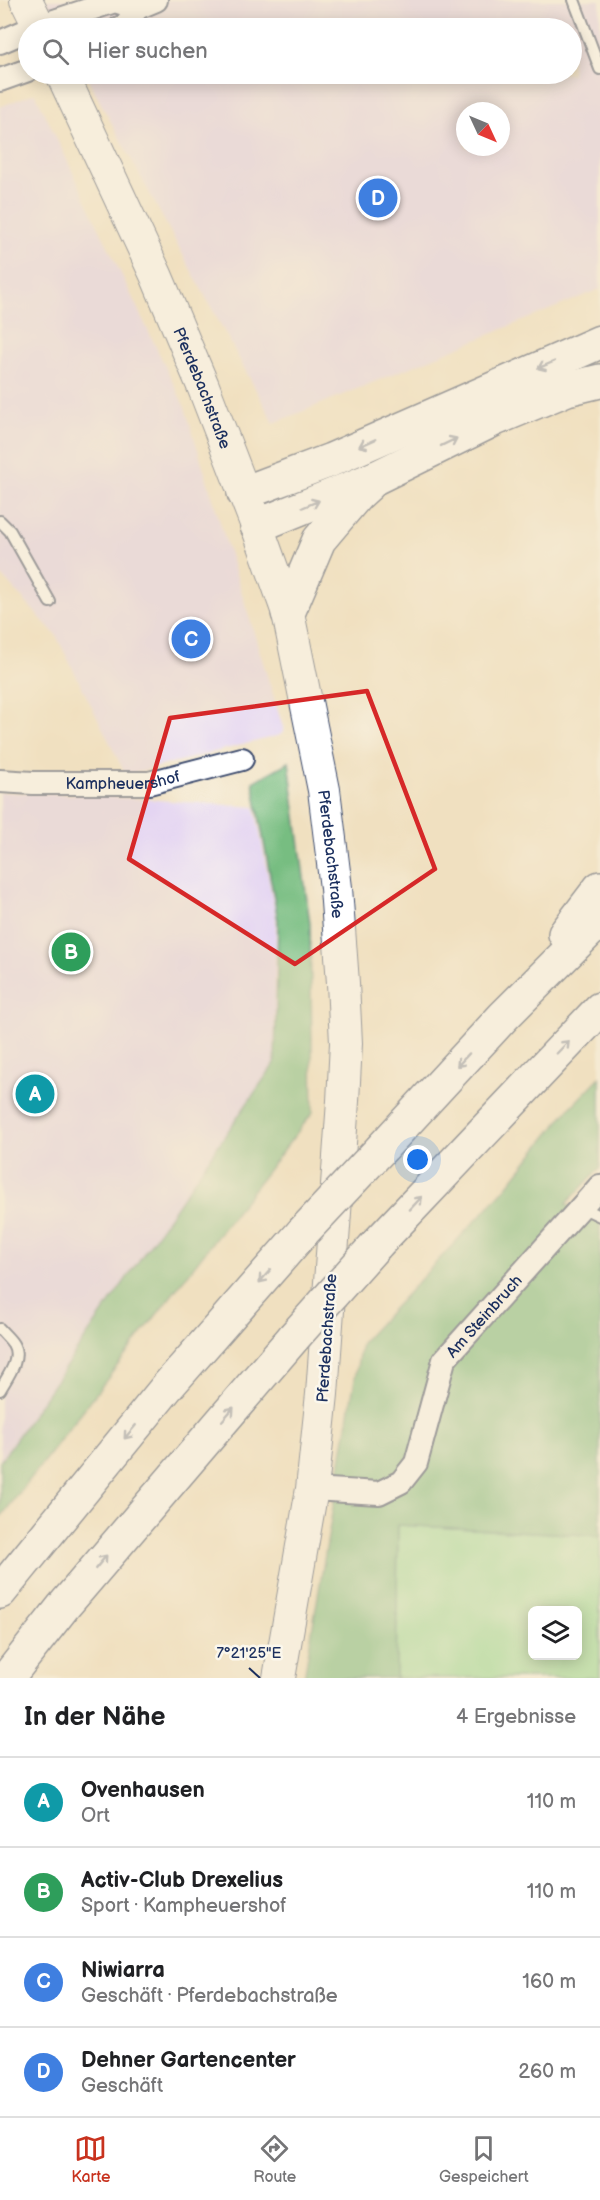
<!DOCTYPE html>
<html lang="de">
<head>
<meta charset="utf-8">
<style>
	:root { --surface:#fff; --page:#f2f2f2; --text:#202124; --muted:#757577; --line:#e0e0e0; --accent:#c8321e }
	body { margin:0; font-family:"Balsamiq Sans",sans-serif; background:var(--page); color:var(--text) }
	.controls { position:absolute; right:18px; bottom:18px; display:grid; overflow:hidden; border-radius:9px; box-shadow:0 3px 15px #0003 }
	.controls button { width:54px; height:54px; display:grid; place-items:center; padding:0; border:0; border-bottom:2px solid var(--line); background:var(--surface); color:var(--text); font:30px sans-serif }
	.compass { position:absolute; left:456px; top:102px; width:54px; height:54px; border-radius:50%; background:var(--surface); box-shadow:0 3px 15px #0003; rotate:134deg }
	.you { position:absolute; left:418px; top:1160px; width:21px; height:21px; margin:-15px; border:4px solid #fff; border-radius:50%; background:#1a73e8; box-shadow:0 0 0 9px #1a73e833 }
	.badge { display:grid; place-items:center; width:39px; height:39px; border-radius:50%; background:var(--accent); color:#fff; font-size:20px; font-weight:700 }
	.pin { position:absolute; translate:-50% -50%; border:3px solid #fff; box-shadow:0 2px 6px #0006 }
	.list { margin:0; padding:0; list-style:none }
	h2 { display:flex; justify-content:space-between; align-items:center; height:78px; margin:0; padding:0 24px; font-size:26px }
	h2 small { font-size:20px; font-weight:400; color:var(--muted) }
	.list li { display:grid; grid-template-columns:39px 1fr auto; gap:18px; align-items:center; box-sizing:border-box; height:90px; padding:0 24px; border-top:2px solid var(--line) }
	.list b { display:block; font-size:22px; white-space:nowrap }
	.list p { margin:0; font-size:20px; white-space:nowrap; color:var(--muted) }
	.list em { font-size:20px; font-style:normal; color:var(--muted) }
	.icon { flex:none; width:33px; height:33px; fill:none; stroke:currentColor; stroke-width:2; stroke-linecap:round; stroke-linejoin:round }
	.map { position:relative; flex:none; width:600px; height:1678px; overflow:hidden }
	.search { position:absolute; background:var(--surface); box-shadow:0 3px 15px #0003; left:18px; right:18px; top:18px; height:66px; display:flex; align-items:center; gap:15px; box-sizing:border-box; padding:0 21px; border-radius:33px; color:var(--muted); font-size:22px }
	.sheet { height:438px; background:var(--surface) }
	nav { display:flex; justify-content:space-around; align-items:center; box-sizing:border-box; height:84px; border-top:2px solid var(--line); background:var(--surface); font-size:16px; color:var(--muted) }
	nav a { display:grid; justify-items:center; gap:3px }
	nav .on { color:var(--accent) }
	.map>svg:first-child { display:block }
	.built { fill:#e3d3f3; fill-rule:evenodd }
	.green { fill:#94de99; stroke:#58867c; stroke-width:1.5; fill-rule:evenodd }
	.forest { fill:#77bd81; stroke:#497670; stroke-width:1.5 }
	.lines { fill:none; stroke-linecap:round; stroke-linejoin:round }
	.service-casing { stroke:#3b4a6d; stroke-width:14 }
	.minor-casing { stroke:#3b4a6d; stroke-width:26 }
	.secondary-casing { stroke:#3b4a6d; stroke-width:34 }
	.motorway-casing { stroke:#3b4a6d; stroke-width:36 }
	.service { stroke:#fff; stroke-width:10 }
	.minor { stroke:#fff; stroke-width:22 }
	.secondary { stroke:#fff; stroke-width:32 }
	.motorway { stroke:#fff; stroke-width:33 }
	.motorway-bridge-casing { stroke:#3b4a6d; stroke-width:36; stroke-linecap:butt }
	.motorway-bridge { stroke:#fff; stroke-width:33 }
	.oneway { stroke:#8d97ae }
	.marked { fill:none; stroke:#d62828; stroke-width:4.5; stroke-linejoin:round }
	.ticks { fill:none; stroke:#1b2f5e; stroke-width:2 }
	.labels { text-anchor:middle; stroke-width:5; stroke-linejoin:round; paint-order:stroke }
	.street-label { font-size:16px; fill:#1b2f5e; stroke:#fbf7ec }
	.ticks-label { font-size:15px; text-anchor:middle; fill:#1b2f5e; stroke:#fbf7ec; stroke-width:5; stroke-linejoin:round; paint-order:stroke }
</style>
</head>
<body>
<div class="map">
<svg width="600" height="1678" viewBox="0 0 600 1678">
	<rect width="100%" height="100%" fill="#fbf7ec"/>
	<filter id="ink" filterUnits="userSpaceOnUse"><feTurbulence type="fractalNoise" baseFrequency=".0167" numOctaves="2"/><feDisplacementMap in="SourceGraphic" scale="12" xChannelSelector="R" yChannelSelector="G"/><feConvolveMatrix kernelMatrix="1 2 1 2 8 2 1 2 1" color-interpolation-filters="sRGB"/></filter>
	<filter id="wash" filterUnits="userSpaceOnUse"><feTurbulence type="fractalNoise" baseFrequency=".008" numOctaves="4" result="noise"/><feDisplacementMap in="SourceGraphic" scale="24" xChannelSelector="R" yChannelSelector="G"/><feGaussianBlur stdDeviation="1.35" result="paint"/><feColorMatrix in="noise" values="0 0 0 0 0 0 0 0 0 0 0 0 0 0 0 0 0 1.4 0 .05"/><feComposite in="paint" operator="in"/></filter>
	<g filter="url(#wash)">
		<rect width="100%" height="100%" fill="#f0e0c0"/>
		<g class="built">
			<path d="M46,0H600V289L274,423L85,74H572V28H61ZM465,111H501V147H465Z"/>
			<path d="M35,93L185,408L284,731L280,735L126,775L56,635L0,574V107Z"/>
			<path d="M0,792L88,795L255,807L276,918L274,1063L0,1461Z"/>
		</g>
		<path class="green" d="M398,1525L590,1535L600,1537V1678H396ZM532,1610H578V1656H532Z"/>
		<g class="forest">
			<path d="M289,762L310,924L313,1112L0,1518V1462L275,1063L278,920L253,782Z"/>
			<path d="M600,1077V1168L566,1204L600,1221V1537L590,1535L398,1525L396,1678H304L361,1343L505,1189L567,1111Z"/>
		</g>
	</g>
	<g filter="url(#ink)">
		<g class="lines">
			<defs>
				<g id="service">
					<path d="M574,0L600,69"/>
					<path d="M0,521L10,531L50,602"/>
					<path d="M581,1207L600,1216"/>
					<path d="M0,1329C4,1334 10,1339 13,1344C22,1359 7,1377 0,1390"/>
				</g>
				<g id="minor">
					<path d="M33,28L115,1L137,8"/>
					<path d="M120,28L126,25L137,8L156,0"/>
					<path d="M0,42L28,30"/>
					<path d="M0,80L28,70"/>
					<path id="s1" d="M0,781L33,783H149L242,759"/>
					<path id="s2" d="M312,1489L379,1493L401,1482L416,1463L444,1360L600,1186"/>
				</g>
				<g id="secondary">
					<path d="M26,0L40,28"/>
					<path id="s3" d="M62,74L156,275L203,386L257,526L288,613L324,790L336,888L343,983L346,1043L343,1101L322,1394L312,1489L279,1678"/>
				</g>
				<g id="motorway">
					<path d="M244,493L331,460L600,342"/>
					<path d="M257,526L377,477L495,419L567,389L600,381"/>
					<path d="M288,613L319,540L357,495L369,484"/>
					<path d="M565,934L600,888"/>
					<path d="M383,1147L503,1017L600,920"/>
					<path d="M376,1245L600,1009"/>
					<path d="M0,1592L167,1387L303,1232"/>
					<path d="M7,1678L63,1607L294,1337"/>
				</g>
			</defs>
			<use href="#service" class="service-casing"/>
			<use href="#minor" class="minor-casing"/>
			<use href="#secondary" class="secondary-casing"/>
			<use href="#motorway" class="motorway-casing"/>
			<use href="#service" class="service"/>
			<use href="#minor" class="minor"/>
			<use href="#secondary" class="secondary"/>
			<use href="#motorway" class="motorway"/>
			<defs>
				<g id="motorway-bridge">
					<path d="M303,1232L383,1147"/>
					<path d="M294,1337L376,1245"/>
				</g>
			</defs>
			<use href="#motorway-bridge" class="motorway-bridge-casing"/>
			<use href="#motorway-bridge" class="motorway-bridge"/>
		</g>
		<defs><path id="oneway-shaft" d="M-6 0H5M1.5-3L5.5 0L1.5 3" fill="none" stroke-width="1.6" stroke-linecap="round" stroke-linejoin="round" transform="scale(1.5)"/></defs>
		<g class="oneway">
			<use href="#oneway-shaft" transform="translate(546 365) rotate(157)"/>
			<use href="#oneway-shaft" transform="translate(449 442) rotate(-26)"/>
			<use href="#oneway-shaft" transform="translate(367 443) rotate(156)"/>
			<use href="#oneway-shaft" transform="translate(311 504) rotate(-23)"/>
			<use href="#oneway-shaft" transform="translate(563 1047) rotate(-46)"/>
			<use href="#oneway-shaft" transform="translate(463 1060) rotate(133)"/>
			<use href="#oneway-shaft" transform="translate(416 1203) rotate(-47)"/>
			<use href="#oneway-shaft" transform="translate(265 1276) rotate(131)"/>
			<use href="#oneway-shaft" transform="translate(228 1414) rotate(-49)"/>
			<use href="#oneway-shaft" transform="translate(130 1432) rotate(130)"/>
			<use href="#oneway-shaft" transform="translate(101 1562) rotate(-50)"/>
		</g>
	</g>
	<path d="M0 0H600V1678H0ZM367,691L435,869L295,964L129,859L170,718Z" fill="#f0e0c0" fill-opacity=".55" fill-rule="evenodd"/>
	<path class="marked" d="M367,691L435,869L295,964L129,859L170,718Z"/>
	<path class="ticks" d="M249,1668L260,1678"/>
	<g class="labels">
		<g class="street-label">
			<text dy="6" stroke="none"><textPath href="#s3" startOffset="344">Pferdebachstraße</textPath></text>
			<text dy="6" stroke="none"><textPath href="#s1" startOffset="123">Kampheuershof</textPath></text>
			<text dy="6" stroke="none"><textPath href="#s3" startOffset="830">Pferdebachstraße</textPath></text>
			<text dy="6" stroke="none"><textPath href="#s2" startOffset="282">Am Steinbruch</textPath></text>
			<text transform="translate(326 1338) rotate(-86)" y="6">Pferdebachstraße</text>
		</g>
	</g>
	<g class="ticks-label">
		<text x="249" y="1658">7°21'25"E</text>
	</g>
</svg>
<div class="controls">
<button><svg class="icon" aria-label="layers" viewBox="0 0 24 24"><path d="M12 4l9 5-9 5-9-5zM3 14l9 5 9-5"/></svg></button>
</div>
<svg class="compass" viewBox="-18 -18 36 36"><path d="M0-13l5 13h-10z" fill="#e53935"/><path d="M0 13l5-13h-10z" fill="#757577"/></svg>
<div class="you"></div>
<div class="pin badge" style="left:35px;top:1094px;background:#0f9aa8">A</div>
<div class="pin badge" style="left:71px;top:952px;background:#2e9e5b">B</div>
<div class="pin badge" style="left:191px;top:639px;background:#3f7fe0">C</div>
<div class="pin badge" style="left:378px;top:198px;background:#3f7fe0">D</div>
<div class="search"><svg class="icon" aria-label="search" viewBox="0 0 24 24"><circle cx="10" cy="10" r="6"/><path d="M15 15l6 6"/></svg>Hier suchen</div>
</div>
<section class="sheet">
<h2>In der Nähe<small>4 Ergebnisse</small></h2>
<ul class="list">
<li><span class="badge" style="background:#0f9aa8">A</span><div><b>Ovenhausen</b><p>Ort</p></div><em>110 m</em></li>
<li><span class="badge" style="background:#2e9e5b">B</span><div><b>Activ-Club Drexelius</b><p>Sport · Kampheuershof</p></div><em>110 m</em></li>
<li><span class="badge" style="background:#3f7fe0">C</span><div><b>Niwiarra</b><p>Geschäft · Pferdebachstraße</p></div><em>160 m</em></li>
<li><span class="badge" style="background:#3f7fe0">D</span><div><b>Dehner Gartencenter</b><p>Geschäft</p></div><em>260 m</em></li>
</ul>
</section>
<nav>
<a class="on"><svg class="icon" aria-label="map" viewBox="0 0 24 24"><path d="M3 6l6-2 6 2 6-2v14l-6 2-6-2-6 2zM9 4v14M15 6v14"/></svg>Karte</a>
<a><svg class="icon" aria-label="directions" viewBox="0 0 24 24"><path d="M12 3l9 9-9 9-9-9zM9 14v-3h6M13 9l2 2-2 2"/></svg>Route</a>
<a><svg class="icon" aria-label="saved" viewBox="0 0 24 24"><path d="M7 4h10v16l-5-4-5 4z"/></svg>Gespeichert</a>
</nav>
</body>
</html>
